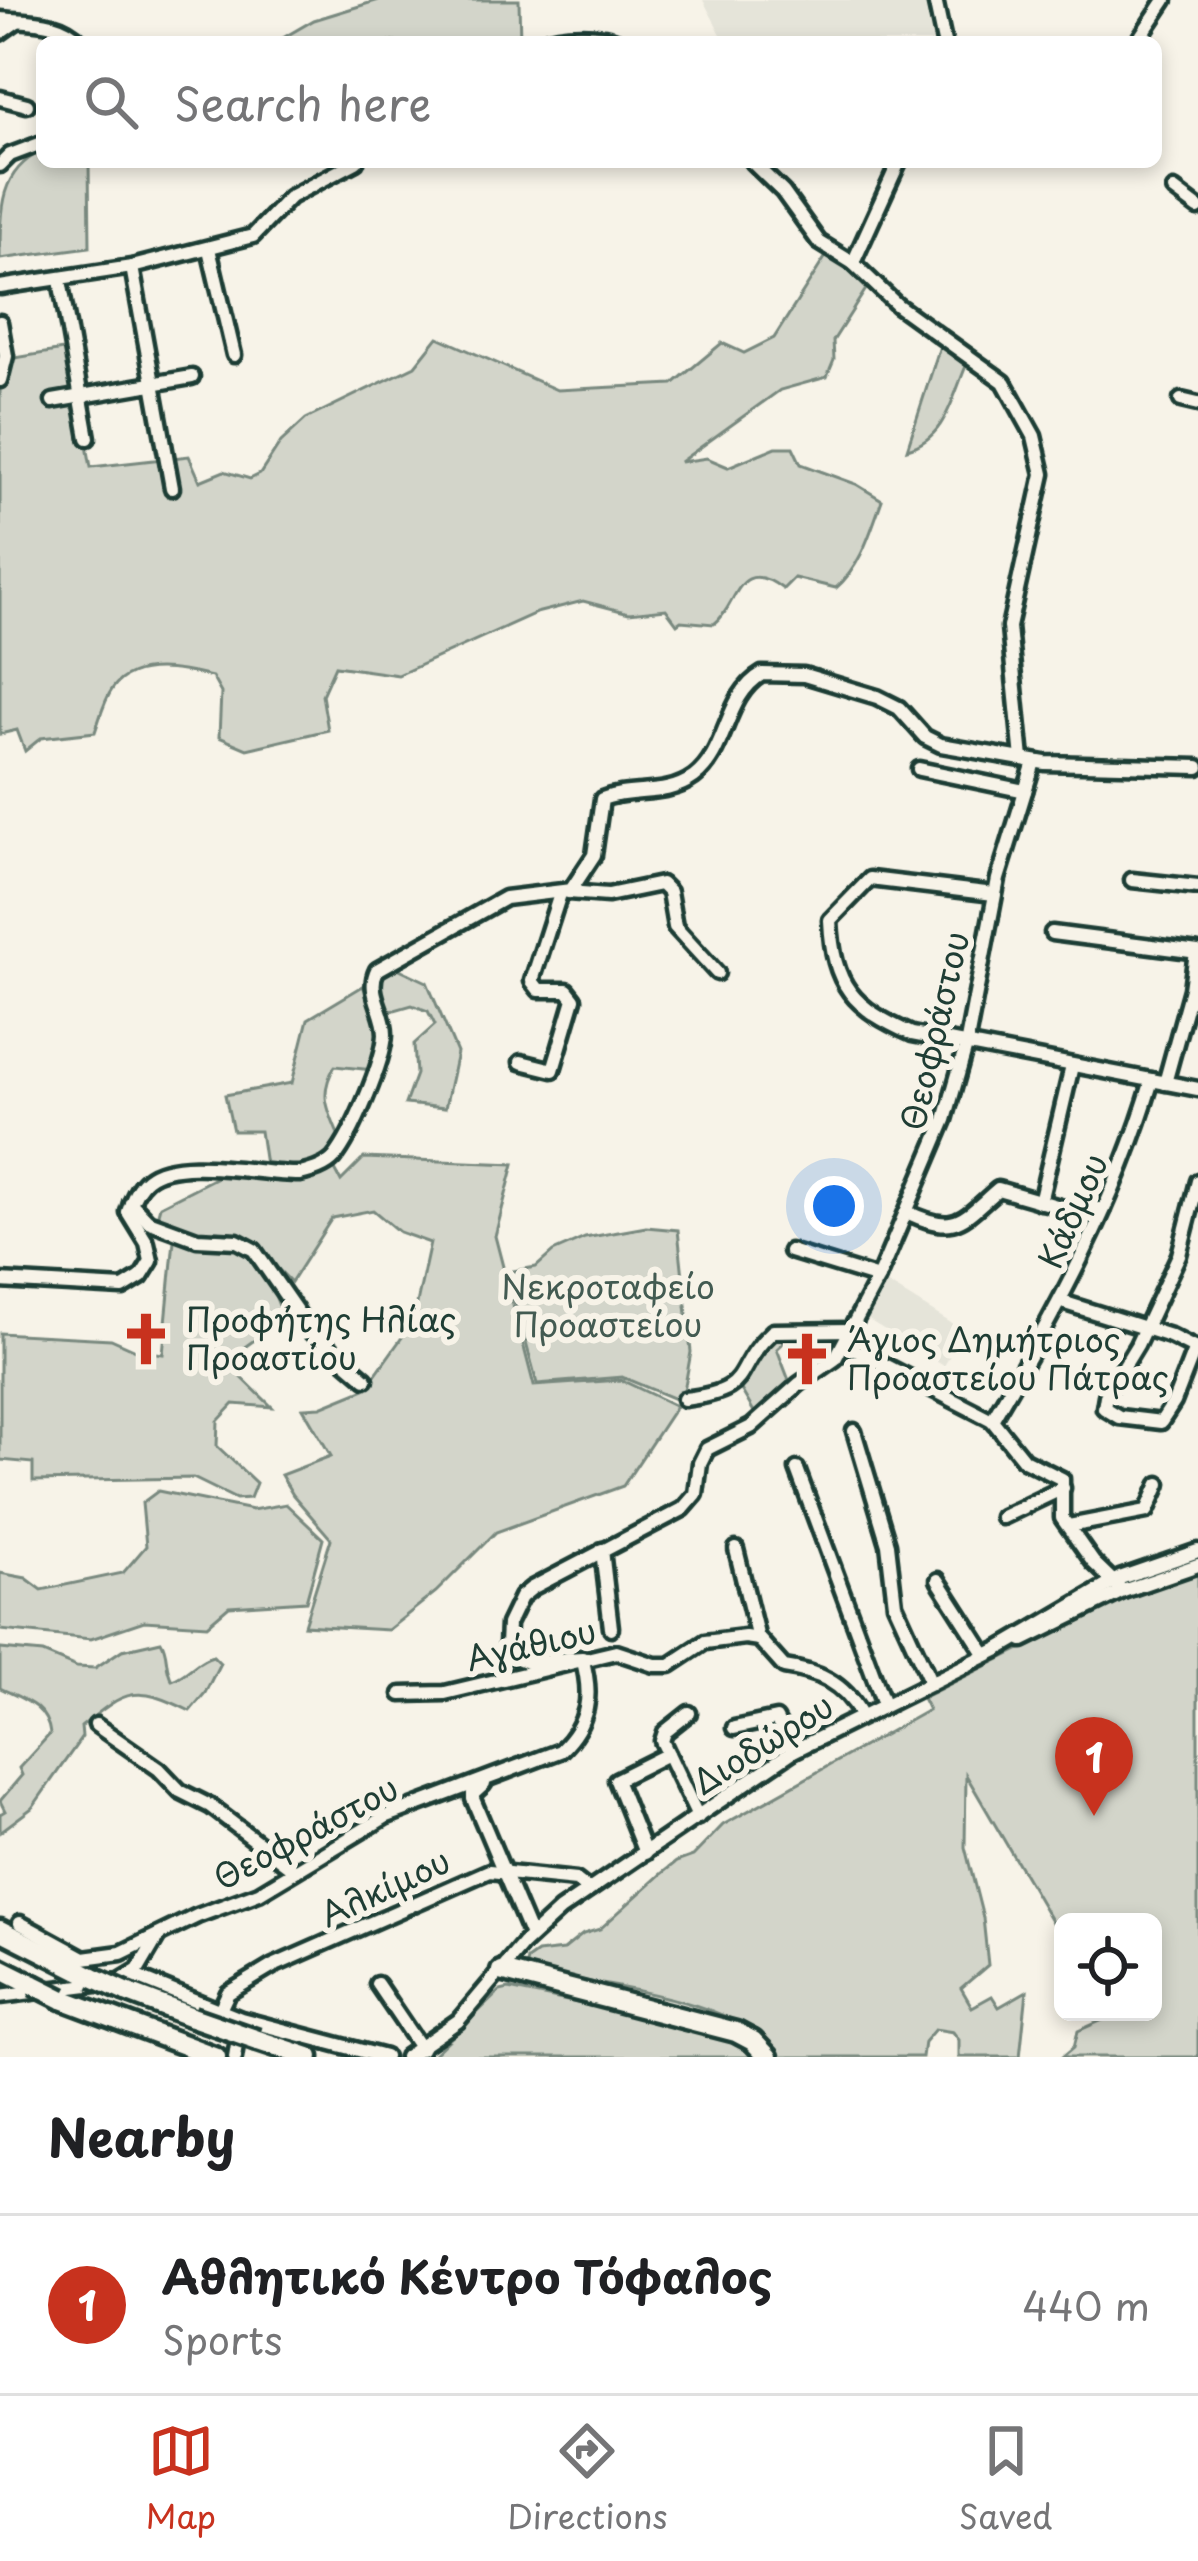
<!DOCTYPE html>
<html lang="en">
<head>
<meta charset="utf-8">
<style>
	:root { --surface:#fff; --page:#f2f2f2; --text:#202124; --muted:#757577; --line:#e0e0e0; --accent:#c8321e }
	body { margin:0; font-family:"Playpen Sans",sans-serif; background:var(--page); color:var(--text) }
	.controls { position:absolute; right:36px; bottom:36px; display:grid; overflow:hidden; border-radius:18px; box-shadow:0 6px 18px #0003 }
	.controls button { width:108px; height:108px; display:grid; place-items:center; padding:0; border:0; border-bottom:3px solid var(--line); background:var(--surface); color:var(--text); font:60px sans-serif }
	.you { position:absolute; left:834px; top:1206px; width:42px; height:42px; margin:-30px; border:9px solid #fff; border-radius:50%; background:#1a73e8; box-shadow:0 0 0 18px #1a73e833 }
	.badge { display:grid; place-items:center; width:78px; height:78px; border-radius:50%; background:var(--accent); color:#fff; font-size:39px; font-weight:700 }
	.pin { position:absolute; translate:-50% -99px; filter:drop-shadow(0 3px 6px #0008) }
	.pin::after { content:''; position:absolute; top:63px; width:42px; height:36px; background:inherit; clip-path:polygon(0 0,100% 0,50% 100%) }
	.list { margin:0; padding:0; list-style:none }
	h2 { display:flex; justify-content:space-between; align-items:center; height:156px; margin:0; padding:0 48px; font-size:51px }
	h2 small { font-size:39px; font-weight:400; color:var(--muted) }
	.list li { display:grid; grid-template-columns:78px 1fr auto; gap:36px; align-items:center; box-sizing:border-box; height:180px; padding:0 48px; border-top:3px solid var(--line) }
	.list b { display:block; font-size:45px; white-space:nowrap }
	.list p { margin:0; font-size:39px; white-space:nowrap; color:var(--muted) }
	.list em { font-size:39px; font-style:normal; color:var(--muted) }
	.icon { flex:none; width:66px; height:66px; fill:none; stroke:currentColor; stroke-width:2; stroke-linecap:round; stroke-linejoin:round }
	.map { position:relative; flex:none; width:1198px; height:2057px; overflow:hidden }
	.search { position:absolute; background:var(--surface); box-shadow:0 6px 18px #0003; left:36px; right:36px; top:36px; height:132px; display:flex; align-items:center; gap:30px; box-sizing:border-box; padding:0 42px; border-radius:18px; color:var(--muted); font-size:45px }
	.sheet { height:336px; background:var(--surface) }
	nav { display:flex; justify-content:space-around; align-items:center; box-sizing:border-box; height:168px; border-top:3px solid var(--line); background:var(--surface); font-size:33px; color:var(--muted) }
	nav a { display:grid; justify-items:center; gap:6px }
	nav .on { color:var(--accent) }
	.map>svg:first-child { display:block }
	.built { fill:#e5e4d9 }
	.green { fill:#d3d5ca; stroke:#79897f; stroke-width:3 }
	.lines { fill:none; stroke-linecap:round; stroke-linejoin:round }
	.minor-casing { stroke:#1f3d34; stroke-width:21 }
	.highway-casing { stroke:#1f3d34; stroke-width:27 }
	.minor { stroke:#f7f3e8; stroke-width:12 }
	.highway { stroke:#f7f3e8; stroke-width:18 }
	.highway-bridge-casing { stroke:#1f3d34; stroke-width:27; stroke-linecap:butt }
	.highway-bridge { stroke:#f7f3e8; stroke-width:18 }
	.labels { text-anchor:middle; stroke-width:12; stroke-linejoin:round; paint-order:stroke }
	.street-label { font-size:33px; fill:#1f3d34; stroke:#f7f3e8 }
	.park-label { font-size:33px; fill:#435b52; stroke:#f7f3e8 }
	.poi-label { font-size:33px; fill:#1f3d34; stroke:#f7f3e8; text-anchor:start }
</style>
</head>
<body>
<div class="map">
<svg width="1198" height="2057" viewBox="0 0 1198 2057">
	<rect width="100%" height="100%" fill="#f7f3e8"/>
	<filter id="ink" filterUnits="userSpaceOnUse"><feTurbulence type="fractalNoise" baseFrequency=".00833" numOctaves="2"/><feDisplacementMap in="SourceGraphic" scale="24" xChannelSelector="R" yChannelSelector="G"/><feConvolveMatrix kernelMatrix="1 2 1 2 8 2 1 2 1" color-interpolation-filters="sRGB"/></filter>
	<g filter="url(#ink)">
		<g class="built">
			<path d="M703,0H925L934,42H725Z"/>
			<path d="M883,1281L964,1331L944,1366L867,1319Z"/>
		</g>
		<g class="green">
			<path d="M379,0H519L520,42H276L314,20Z"/>
			<path d="M42,151V162H89L90,247L0,259C0,206 0,171 42,151Z"/>
			<path d="M828,253L854,270L868,286L833,341L834,360L827,377L780,390L680,462L707,458L728,467L776,447H793L801,464L856,484L882,500C871,530 861,567 836,588L794,578L783,589C736,554 738,607 714,624L681,621L677,624L666,609L629,613L583,601L536,613L398,675L335,666L322,695L328,730L247,749L219,737L221,693L212,677C183,670 134,659 113,688C104,700 100,718 95,732L41,738L25,751L17,730L0,734V389L9,359L69,349L91,467L189,456L200,481L224,471L250,479L260,474L281,442L306,419L415,366L438,337L557,390L673,384L722,343L744,353L774,338Z"/>
			<path d="M941,343L966,366C952,399 945,439 907,449Z"/>
			<path d="M389,964L427,982L457,1053L445,1108L405,1104L416,1074L414,1044L435,1025L428,1011L412,1005L388,1012L378,980Z"/>
			<path d="M363,986C382,1020 382,1032 374,1070L335,1066C318,1094 328,1110 340,1139C324,1172 296,1168 265,1165L260,1131H233L225,1095L292,1083L308,1019Z"/>
			<path d="M364,1158L514,1164L495,1236L534,1386L621,1380L676,1406L623,1486L496,1532L436,1592L388,1630L304,1625L331,1539L293,1495L281,1475L331,1456L303,1408L321,1407L365,1389L413,1322L430,1243L399,1232L373,1210L332,1218L291,1282L252,1243L196,1236L156,1221L160,1206L223,1174L333,1166L341,1181Z"/>
			<path d="M646,1227L678,1230L691,1352L682,1402L622,1377L537,1384L507,1272L536,1267L553,1252L585,1238Z"/>
			<path d="M174,1240L230,1244L262,1261L284,1319L225,1361L272,1407L234,1404L218,1421L217,1446L256,1483L250,1498L236,1499L193,1478L33,1481V1463L0,1460V1333L111,1339L136,1350L163,1354Z"/>
			<path d="M791,1336L777,1349L790,1383L757,1417L740,1388L755,1357L771,1338Z"/>
			<path d="M158,1491L252,1510L286,1504L323,1539L306,1601L229,1606L207,1625L144,1621L91,1639L0,1630V1573L26,1578L42,1590L123,1573L146,1546L142,1503Z"/>
			<path d="M1198,1570V2057H1062L1074,2047L1078,2031L1107,2018L1104,2012H1153V1922H1063V1941L966,1775L965,1847L983,1918L988,1965L961,1988L972,2007L992,1996L999,2007L1027,1991L1020,2057H959V2040L953,2032L935,2029L924,2042L922,2057H779C741,1996 593,1986 525,1969L527,1960L537,1953L563,1950L583,1934L600,1929L661,1874L676,1862L693,1856L723,1825L928,1710L922,1698L1139,1590Z"/>
			<path d="M161,1641C169,1653 164,1667 172,1680C189,1674 196,1660 213,1656L220,1663L205,1693L190,1711C137,1685 127,1688 81,1727L82,1737L32,1808L0,1832V1814L5,1811L0,1801L22,1775L19,1768L50,1734C47,1706 23,1699 0,1688V1649L43,1653L76,1667L95,1668L122,1650Z"/>
			<path d="M509,1989L699,2028L741,2041L760,2057H431L500,1991Z"/>
		</g>
		<g class="lines">
			<defs>
				<g id="minor">
					<path d="M935,0L944,42"/>
					<path d="M0,19C29,22 60,19 81,42"/>
					<path d="M0,33L17,21"/>
					<path d="M541,42C560,33 602,33 621,42"/>
					<path d="M1137,42L1165,0"/>
					<path d="M0,98L27,105"/>
					<path d="M752,162L783,192L819,242L853,263L897,305L1004,382L1034,436L1043,474L1009,627L1022,759"/>
					<path d="M0,165L10,155L42,143"/>
					<path d="M1174,190L1198,208"/>
					<path d="M209,249L234,355"/>
					<path d="M853,263L899,162"/>
					<path d="M132,267L172,488"/>
					<path d="M60,280L88,438"/>
					<path d="M0,287L132,267L253,236L290,197L356,162"/>
					<path d="M0,322L6,356L0,380"/>
					<path d="M1181,400L1198,404"/>
					<path d="M53,401L192,377"/>
					<path d="M919,769L1025,791"/>
					<path d="M1132,880L1198,887"/>
					<path d="M568,892L608,895L661,884L669,892L675,927L717,973"/>
					<path d="M994,894L870,879L830,920C833,986 853,1008 912,1034L1198,1089"/>
					<path d="M1052,933L1198,952"/>
					<path d="M521,1062L553,1070L574,999L567,990H539L532,981L560,894"/>
					<path d="M1165,1083L1191,989L1196,952"/>
					<path d="M1040,1202L1072,1066"/>
					<path d="M131,1203L148,1221L197,1239L237,1241L254,1250L311,1332L366,1379"/>
					<path d="M907,1212C956,1236 962,1220 998,1189L1067,1209H1104"/>
					<path d="M790,1251L878,1278"/>
					<path d="M0,1281L123,1288L141,1277L151,1261L147,1243L128,1212C132,1200 137,1187 147,1179C177,1154 262,1175 300,1174C312,1171 326,1167 334,1158C352,1136 384,1061 385,1034C385,1011 366,992 377,970L505,898L571,890L594,855L602,799C632,787 665,798 694,777C728,752 724,696 762,674L804,675L877,697L899,708L925,737L941,745L1045,763L1198,767"/>
					<path d="M1062,1302L1170,1336L1198,1350"/>
					<path d="M844,1344L992,1420L1024,1460L1062,1479V1518L1093,1562L1123,1591"/>
					<path d="M1195,1348L1174,1402L1161,1422L1119,1417L1104,1408L1106,1396L1137,1345L1179,1255L1198,1181"/>
					<path d="M684,1399C758,1390 729,1371 773,1331L851,1330"/>
					<path d="M992,1420C1056,1312 1116,1202 1152,1080"/>
					<path d="M854,1431L888,1544L895,1604L931,1683"/>
					<path d="M797,1469L884,1704"/>
					<path d="M1002,1517L1063,1488"/>
					<path d="M1069,1526L1147,1511L1159,1484"/>
					<path d="M736,1549L758,1639"/>
					<path d="M602,1550L611,1628"/>
					<path d="M938,1580L986,1655"/>
					<path d="M1023,1640L1123,1591L1198,1565"/>
					<path d="M401,1694L445,1693L616,1652L655,1665H670L705,1642L745,1637L759,1639L784,1667C819,1672 843,1682 861,1714"/>
					<path d="M689,1713L665,1732L662,1741L698,1817"/>
					<path d="M96,1725L159,1769L180,1791L210,1806L294,1870"/>
					<path d="M734,1728L776,1719L793,1751"/>
					<path d="M484,1784L473,1794V1799L531,1936"/>
					<path d="M645,1853L616,1780L668,1754"/>
					<path d="M20,1923L84,1958L121,1953L197,1916L259,1893L385,1817L560,1751C589,1723 593,1696 582,1658L527,1662L512,1656L507,1645L508,1624L521,1597L532,1588L683,1509L696,1494L700,1463L707,1449L751,1427L799,1384L835,1359L878,1278L945,1120L966,1046L998,879L1034,762"/>
					<path d="M132,1975L241,2019L385,2057"/>
					<path d="M377,1984L421,2049"/>
					<path d="M0,1996L120,1981L138,1970L158,1936"/>
					<path d="M219,2012L228,1993L273,1966L489,1871L576,1880L589,1890"/>
					<path d="M235,2057L240,2026"/>
					<path d="M406,2057L458,2021L523,1944L560,1910L793,1751L999,1649L1120,1578L1198,1551"/>
				</g>
				<g id="highway">
					<path d="M0,1930L93,1977"/>
					<path d="M0,1968L34,1985"/>
					<path d="M501,1971L736,2032L753,2041L768,2057"/>
					<path d="M126,1992L192,2017"/>
					<path d="M62,1999L216,2057"/>
					<path d="M258,2040L309,2057"/>
				</g>
			</defs>
			<use href="#minor" class="minor-casing"/>
			<use href="#highway" class="highway-casing"/>
			<use href="#minor" class="minor"/>
			<use href="#highway" class="highway"/>
			<defs>
				<g id="highway-bridge">
					<path d="M93,1977L126,1992"/>
					<path d="M34,1985L62,1999"/>
					<path d="M192,2017L258,2040"/>
				</g>
			</defs>
			<use href="#highway-bridge" class="highway-bridge-casing"/>
			<use href="#highway-bridge" class="highway-bridge"/>
		</g>
	</g>
	<defs>
		<symbol id="church-bare" viewBox="-9 -9 18 18"><path d="M-1.2-6h2.4v3.5h3.3v2.4h-3.3V6h-2.4V-.1h-3.3v-2.4h3.3Z" fill="#c8321e" stroke="#f7f3e8" stroke-width="2.5" paint-order="stroke"/></symbol>
	</defs>
	<g fill-rule="evenodd">
		<use href="#church-bare" x="108" y="1301" width="76" height="76"/>
		<use href="#church-bare" x="769" y="1321" width="76" height="76"/>
	</g>
	<g class="labels">
		<g class="street-label">
			<text transform="translate(935 1031) rotate(-77)" y="12">Θεοφράστου</text>
			<text transform="translate(1073 1211) rotate(-66)" y="12">Κάδμου</text>
			<text transform="translate(531 1645) rotate(-13)" y="12">Αγάθιου</text>
			<text transform="translate(763 1744) rotate(-32)" y="12">Διοδώρου</text>
			<text transform="translate(306 1833) rotate(-28)" y="12">Θεοφράστου</text>
			<text transform="translate(385 1888) rotate(-25)" y="12">Αλκίμου</text>
		</g>
		<g class="park-label">
			<text x="608" y="1299">Νεκροταφείο<tspan x="608" dy="38">Προαστείου</tspan></text>
		</g>
		<g class="poi-label">
			<text x="186" y="1332">Προφήτης Ηλίας<tspan x="186" dy="38">Προαστίου</tspan></text>
			<text x="847" y="1352">Άγιος Δημήτριος<tspan x="847" dy="38">Προαστείου Πάτρας</tspan></text>
		</g>
	</g>
</svg>
<div class="controls">
<button><svg class="icon" aria-label="locate" viewBox="0 0 24 24"><circle cx="12" cy="12" r="6"/><path d="M12 2v4M12 18v4M2 12h4M18 12h4"/></svg></button>
</div>
<div class="you"></div>
<div class="pin badge" style="left:1094px;top:1816px">1</div>
<div class="search"><svg class="icon" aria-label="search" viewBox="0 0 24 24"><circle cx="10" cy="10" r="6"/><path d="M15 15l6 6"/></svg>Search here</div>
</div>
<section class="sheet">
<h2>Nearby<small></small></h2>
<ul class="list">
<li><span class="badge">1</span><div><b>Αθλητικό Κέντρο Τόφαλος</b><p>Sports</p></div><em>440 m</em></li>
</ul>
</section>
<nav>
<a class="on"><svg class="icon" aria-label="map" viewBox="0 0 24 24"><path d="M3 6l6-2 6 2 6-2v14l-6 2-6-2-6 2zM9 4v14M15 6v14"/></svg>Map</a>
<a><svg class="icon" aria-label="directions" viewBox="0 0 24 24"><path d="M12 3l9 9-9 9-9-9zM9 14v-3h6M13 9l2 2-2 2"/></svg>Directions</a>
<a><svg class="icon" aria-label="saved" viewBox="0 0 24 24"><path d="M7 4h10v16l-5-4-5 4z"/></svg>Saved</a>
</nav>
</body>
</html>
